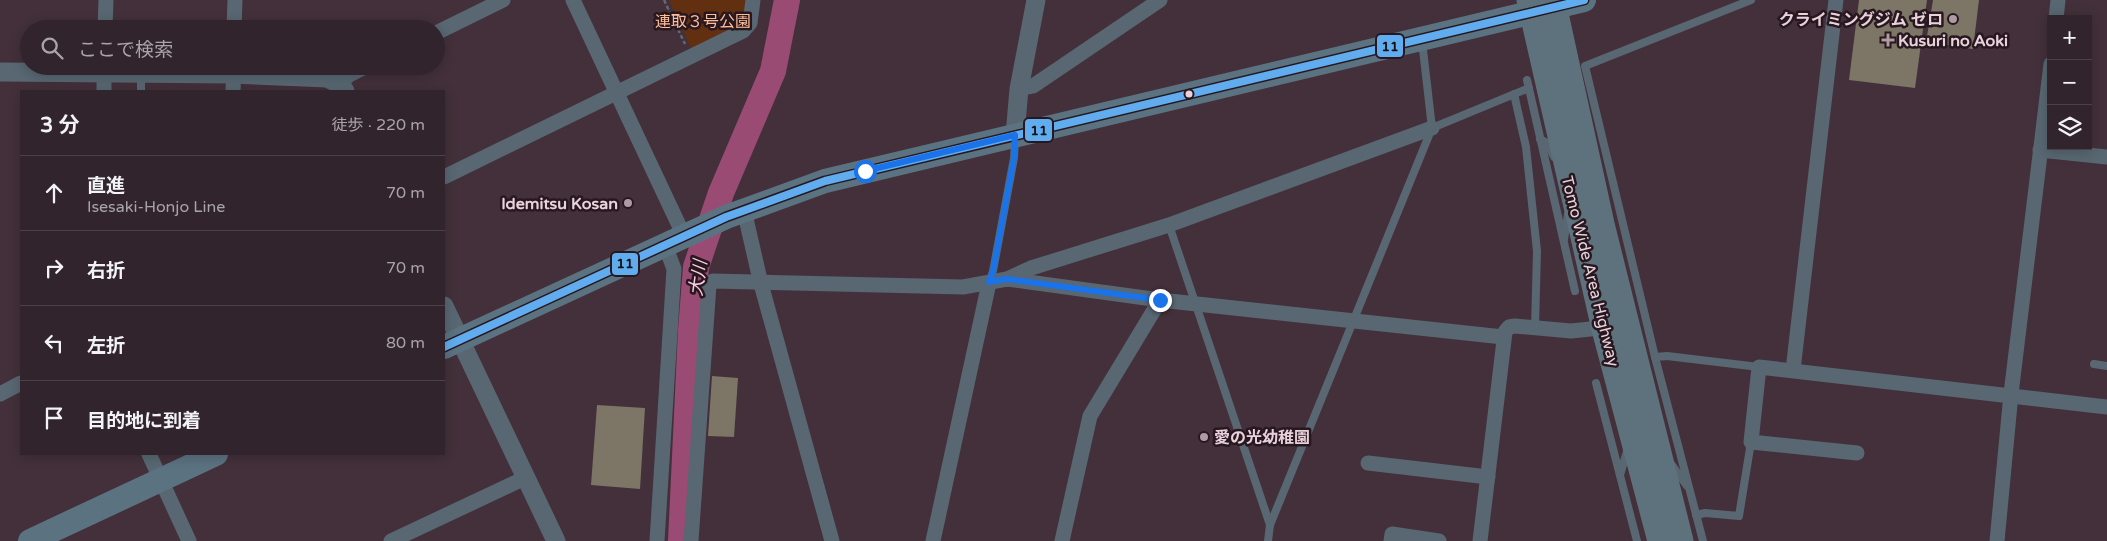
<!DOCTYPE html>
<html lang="ja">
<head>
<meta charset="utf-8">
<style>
	:root { --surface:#32242c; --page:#3d3038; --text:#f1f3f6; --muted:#a8a4a9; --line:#4d4148 }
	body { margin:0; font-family:"Varela Round","Noto Sans JP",sans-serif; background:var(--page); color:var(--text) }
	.controls { position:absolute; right:15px; top:15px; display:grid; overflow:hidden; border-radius:0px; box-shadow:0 2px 12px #0003 }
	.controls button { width:45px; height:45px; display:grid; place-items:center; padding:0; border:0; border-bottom:1px solid var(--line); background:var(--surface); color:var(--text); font:25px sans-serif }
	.stop { position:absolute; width:15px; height:15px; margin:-11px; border:4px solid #1a73e8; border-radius:50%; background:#fff }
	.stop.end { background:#1a73e8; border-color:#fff; box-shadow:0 1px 5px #0008 }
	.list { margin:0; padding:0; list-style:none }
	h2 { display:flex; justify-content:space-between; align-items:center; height:65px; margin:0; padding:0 20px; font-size:21px }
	h2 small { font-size:16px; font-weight:400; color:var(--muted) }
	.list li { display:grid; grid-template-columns:32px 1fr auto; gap:15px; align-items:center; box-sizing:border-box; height:75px; padding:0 20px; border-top:1px solid var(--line) }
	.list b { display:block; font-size:19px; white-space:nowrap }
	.list p { margin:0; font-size:16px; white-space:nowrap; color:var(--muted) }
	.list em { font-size:16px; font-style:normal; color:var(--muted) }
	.icon { flex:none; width:28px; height:28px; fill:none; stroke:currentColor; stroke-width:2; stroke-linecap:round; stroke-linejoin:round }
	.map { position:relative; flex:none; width:2107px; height:541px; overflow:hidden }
	.search { position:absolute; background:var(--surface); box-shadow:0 2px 12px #0003; left:20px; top:20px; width:425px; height:55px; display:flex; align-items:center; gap:12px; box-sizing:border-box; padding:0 18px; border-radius:28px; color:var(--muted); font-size:19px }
	.panel { position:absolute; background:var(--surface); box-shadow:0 2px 12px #0003; left:20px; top:90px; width:425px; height:365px; border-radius:0px }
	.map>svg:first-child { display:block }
	.green { fill:#623010 }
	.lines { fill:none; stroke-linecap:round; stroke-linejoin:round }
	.river { stroke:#9a4b74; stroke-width:26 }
	.building { fill:#7d7566 }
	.path { stroke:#636871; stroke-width:2.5; stroke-dasharray:4 2.5; stroke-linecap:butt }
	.service { stroke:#586772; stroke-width:8 }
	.minor { stroke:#586772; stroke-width:15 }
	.tertiary { stroke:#586772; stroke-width:19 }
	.primary { stroke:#5b7280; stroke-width:24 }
	.trunk { stroke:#5e727e; stroke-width:25 }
	.bus-1-casing { stroke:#27171f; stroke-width:11 }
	.bus-1 { stroke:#60acee; stroke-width:8 }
	.route { stroke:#1a73e8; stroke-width:6 }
	.poi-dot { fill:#af99a3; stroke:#27171f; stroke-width:2 }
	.bus-dot { fill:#e9d2dc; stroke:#27171f; stroke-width:2 }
	.labels { text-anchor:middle; stroke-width:5; stroke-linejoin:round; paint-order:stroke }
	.poi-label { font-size:16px; font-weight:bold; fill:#e9d2dc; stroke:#27171f; text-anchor:end }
	.park-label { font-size:16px; fill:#ffbb96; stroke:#27171f }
	.street-label { font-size:16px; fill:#e9d2dc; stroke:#27171f }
	.water-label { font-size:18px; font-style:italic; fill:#fdcce2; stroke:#27171f }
	.line-badge { stroke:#27171f; stroke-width:2 }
	.pale-badge-label { font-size:14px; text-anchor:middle; font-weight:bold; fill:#111 }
</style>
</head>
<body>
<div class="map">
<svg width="2107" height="541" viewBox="0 0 2107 541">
	<rect width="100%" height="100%" fill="#43303a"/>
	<path class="green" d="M669,0H745L744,19L740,27L692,50Z"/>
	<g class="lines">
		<path class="river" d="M681,541L691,330L696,267L721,193L773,71L787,0"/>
	</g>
	<g class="building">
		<path d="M1859,0H1927L1915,88L1849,80Z"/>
		<path d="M1933,0H1979L1973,49L1926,42Z"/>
		<path d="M712,376L738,378L734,437L708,436Z"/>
		<path d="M597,405L645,408L640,489L591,485Z"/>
	</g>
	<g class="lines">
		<path class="path" d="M664,0L685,44"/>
		<g class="service">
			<path d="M141,73V91"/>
			<path d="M1527,80L1575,291"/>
			<path d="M1514,94L1526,147L1537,251L1535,328"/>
			<path d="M1432,128L1529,88"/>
			<path d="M1540,139L1547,143L1554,157"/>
			<path d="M1169,225L1270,525"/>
			<path d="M1564,239L1568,214"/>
			<path d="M989,283L993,271L1014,158L1015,140"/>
			<path d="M1655,357L1667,356L1759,367"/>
			<path d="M2094,364L2107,366"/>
			<path d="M1596,383L1637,541"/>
			<path d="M1672,465L1687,486"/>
			<path d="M1620,475L1628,448"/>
			<path d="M1696,515L1705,513L1739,516L1751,442"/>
			<path d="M1268,541L1270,525L1432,128L1422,41"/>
			<path d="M1703,541L1655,357L1585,66L1751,0"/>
		</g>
		<g class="minor">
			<path d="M573,0L684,236"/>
			<path d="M2056,19L2058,0"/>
			<path d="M105,29L106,0"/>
			<path d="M234,29L235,0"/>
			<path d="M436,33L503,0"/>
			<path d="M340,84L349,75L367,66"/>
			<path d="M1019,89L1033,86L1160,0"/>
			<path d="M104,91V66"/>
			<path d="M233,91L234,66"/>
			<path d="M2040,150L2107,157"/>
			<path d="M444,177L743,31L750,23L753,0"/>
			<path d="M744,210L761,284L832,541"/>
			<path d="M1007,279L1160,300L1503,337"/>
			<path d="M1793,370L1836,0"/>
			<path d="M0,394L21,383"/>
			<path d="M1857,453L1751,442L1759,367L2107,407"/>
			<path d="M149,454L189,541"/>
			<path d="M1368,463L1488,477"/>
			<path d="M391,541L525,478"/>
			<path d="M657,541L674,269L665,245"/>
			<path d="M691,541L709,285L713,281L963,287L1007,279L1031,268L1169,225L1432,128"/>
			<path d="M933,541L989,283"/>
			<path d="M1062,541L1090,416L1160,300"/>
			<path d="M1391,541L1392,534L1439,541"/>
			<path d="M1480,541L1505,332L1509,327L1515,326L1571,331L1610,327"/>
			<path d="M1997,541L2011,394L2051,64"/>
		</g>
		<g class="tertiary">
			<path d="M0,72L233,74L327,78L340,84L345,91"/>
			<path d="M1015,135L1019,89L1036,0"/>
			<path d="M444,306L556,541"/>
		</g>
		<g class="primary">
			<path d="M444,347L726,217L825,181L1584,0"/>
			<path d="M30,541L216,454"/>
		</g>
		<g class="trunk">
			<path d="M1529,0L1604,329L1660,541"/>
			<path d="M1553,0L1602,224L1681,541"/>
		</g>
		<defs>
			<path id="bus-1" d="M444,347L726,217L825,181L1584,0"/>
		</defs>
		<use href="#bus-1" class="bus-1-casing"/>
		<use href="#bus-1" class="bus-1"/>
	</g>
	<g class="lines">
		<path class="route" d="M865,171L1015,135L1014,158L993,271L989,282L1007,279L1160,300"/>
	</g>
	<g class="poi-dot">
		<circle cx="1953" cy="19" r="5"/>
		<path d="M1885.5 32.5h5v5h5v5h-5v5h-5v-5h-5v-5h5z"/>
		<circle cx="628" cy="203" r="5"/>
		<circle cx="1204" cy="437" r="5"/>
	</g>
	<circle class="bus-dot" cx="1189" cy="94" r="4.5"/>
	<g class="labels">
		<g class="poi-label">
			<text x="1943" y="25">クライミングジム ゼロ</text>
			<text x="1898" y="46" text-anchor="start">Kusuri no Aoki</text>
			<text x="618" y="209">Idemitsu Kosan</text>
			<text x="1214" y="443" text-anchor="start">愛の光幼稚園</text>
		</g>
		<g class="park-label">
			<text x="703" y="27">連取３号公園</text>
		</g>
		<g class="street-label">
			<text transform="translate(1591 271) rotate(76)" y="6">Tomo Wide Area Highway</text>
		</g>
		<g class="water-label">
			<text transform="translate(698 278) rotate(-82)" y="6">大川</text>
		</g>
	</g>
	<g class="line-badge">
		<rect x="1376" y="34" width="28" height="24" rx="5" fill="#60acee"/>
		<rect x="1024" y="118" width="29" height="24" rx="5" fill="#60acee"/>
		<rect x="611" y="252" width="28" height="24" rx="5" fill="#60acee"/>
	</g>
	<g class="pale-badge-label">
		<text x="1390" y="51">11</text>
		<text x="1039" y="135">11</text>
		<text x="625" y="268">11</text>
	</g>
</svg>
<div class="controls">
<button>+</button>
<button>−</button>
<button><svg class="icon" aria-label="layers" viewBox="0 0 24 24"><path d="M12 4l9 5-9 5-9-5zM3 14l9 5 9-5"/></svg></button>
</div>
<div class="stop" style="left:865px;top:171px"></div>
<div class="stop end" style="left:1160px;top:300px"></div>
<div class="search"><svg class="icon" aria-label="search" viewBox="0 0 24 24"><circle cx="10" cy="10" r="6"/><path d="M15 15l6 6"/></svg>ここで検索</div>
<section class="panel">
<h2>3 分<small>徒歩 · 220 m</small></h2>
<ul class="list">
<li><svg class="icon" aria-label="ahead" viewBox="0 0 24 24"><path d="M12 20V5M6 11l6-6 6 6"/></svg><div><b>直進</b><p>Isesaki-Honjo Line</p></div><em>70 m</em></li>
<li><svg class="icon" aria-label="right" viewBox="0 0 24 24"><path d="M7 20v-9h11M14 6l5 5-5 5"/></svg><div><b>右折</b></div><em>70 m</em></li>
<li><svg class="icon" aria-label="left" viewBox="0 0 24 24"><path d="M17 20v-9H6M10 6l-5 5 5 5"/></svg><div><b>左折</b></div><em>80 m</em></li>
<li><svg class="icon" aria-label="arrive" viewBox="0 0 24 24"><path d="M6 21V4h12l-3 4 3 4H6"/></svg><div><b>目的地に到着</b></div></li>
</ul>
</section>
</div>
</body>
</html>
